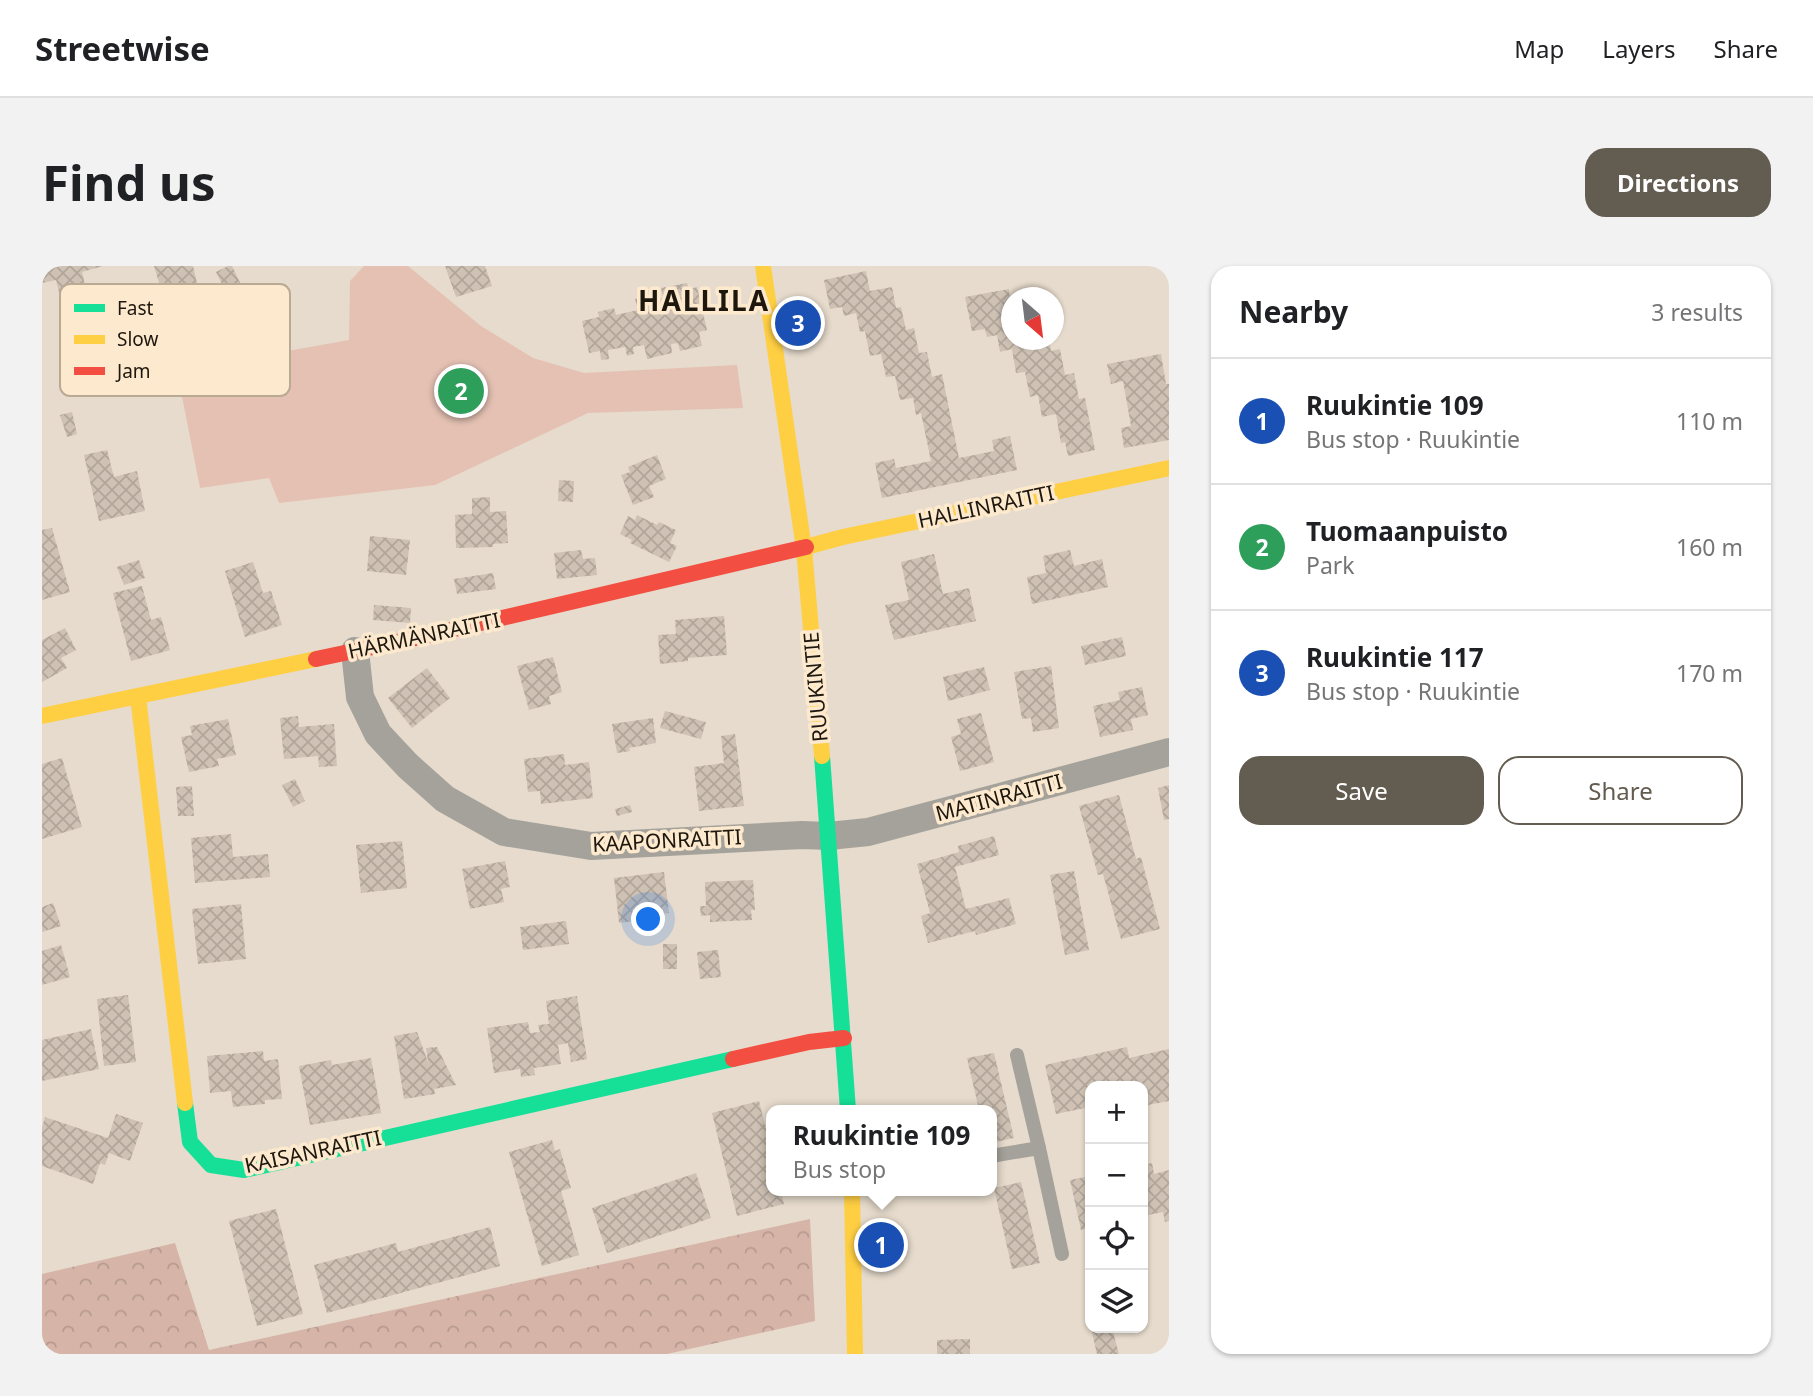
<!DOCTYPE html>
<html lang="en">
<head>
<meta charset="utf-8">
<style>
	:root { --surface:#fff; --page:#f2f2f2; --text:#202124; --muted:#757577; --line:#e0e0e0; --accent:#635c50 }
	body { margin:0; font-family:"Noto Sans",sans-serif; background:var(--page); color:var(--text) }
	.controls { position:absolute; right:21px; bottom:21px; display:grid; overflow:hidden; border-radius:14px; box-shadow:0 2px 5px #0004 }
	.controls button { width:63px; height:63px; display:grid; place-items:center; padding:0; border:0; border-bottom:2px solid var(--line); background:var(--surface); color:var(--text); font:35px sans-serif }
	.compass { position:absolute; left:959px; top:21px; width:63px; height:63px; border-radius:50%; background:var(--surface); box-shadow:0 2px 5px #0004; rotate:152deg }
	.you { position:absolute; left:607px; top:654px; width:24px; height:24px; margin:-18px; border:5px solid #fff; border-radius:50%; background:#1a73e8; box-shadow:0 0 0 10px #1a73e833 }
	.badge { display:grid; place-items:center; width:46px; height:46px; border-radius:50%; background:var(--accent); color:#fff; font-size:23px; font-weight:700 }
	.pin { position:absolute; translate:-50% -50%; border:4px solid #fff; box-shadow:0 2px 7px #0006 }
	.popup { position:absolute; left:724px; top:839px; width:231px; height:91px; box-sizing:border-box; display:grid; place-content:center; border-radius:14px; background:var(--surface); filter:drop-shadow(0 2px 5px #0005); font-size:23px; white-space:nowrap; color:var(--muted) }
	.popup b { font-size:26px; color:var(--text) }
	.popup::after { content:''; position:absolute; left:50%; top:100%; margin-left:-14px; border:14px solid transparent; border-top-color:var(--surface) }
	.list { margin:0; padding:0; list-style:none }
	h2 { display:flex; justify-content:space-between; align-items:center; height:91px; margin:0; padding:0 28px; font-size:30px }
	h2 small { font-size:23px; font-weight:400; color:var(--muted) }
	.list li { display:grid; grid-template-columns:46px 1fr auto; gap:21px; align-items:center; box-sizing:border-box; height:126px; padding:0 28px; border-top:2px solid var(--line) }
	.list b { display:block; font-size:26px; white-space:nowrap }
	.list p { margin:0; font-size:23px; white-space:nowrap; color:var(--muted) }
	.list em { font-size:23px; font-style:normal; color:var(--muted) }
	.actions { display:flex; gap:14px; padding:21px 28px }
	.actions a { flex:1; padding:16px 0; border:2px solid var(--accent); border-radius:21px; text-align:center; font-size:24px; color:var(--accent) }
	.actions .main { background:var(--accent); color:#fff }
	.icon { flex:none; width:38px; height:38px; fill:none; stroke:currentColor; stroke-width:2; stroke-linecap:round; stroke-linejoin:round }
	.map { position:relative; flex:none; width:1127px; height:1088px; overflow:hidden; border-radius:21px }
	header { display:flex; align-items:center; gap:42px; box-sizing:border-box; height:98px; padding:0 35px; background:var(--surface); border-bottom:2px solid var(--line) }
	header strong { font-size:33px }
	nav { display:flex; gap:38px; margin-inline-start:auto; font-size:24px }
	.intro { display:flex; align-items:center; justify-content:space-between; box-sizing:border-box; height:168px; padding:0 42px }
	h1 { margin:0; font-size:49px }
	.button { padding:18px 32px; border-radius:21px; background:var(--accent); color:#fff; font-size:24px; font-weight:700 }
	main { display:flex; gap:42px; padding:0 42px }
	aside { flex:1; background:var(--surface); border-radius:21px; box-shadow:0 2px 5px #0004 }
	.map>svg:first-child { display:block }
	.green { fill:#e4c1b3 }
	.forest { fill:url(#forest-crowns) }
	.building { fill:url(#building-cross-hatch) }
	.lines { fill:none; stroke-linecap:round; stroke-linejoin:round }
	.lane { stroke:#a5a29b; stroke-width:14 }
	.street { stroke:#a5a29b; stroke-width:28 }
	.fast { stroke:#16e098; stroke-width:16 }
	.slow { stroke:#ffcf43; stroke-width:16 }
	.jam { stroke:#f24e42; stroke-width:16 }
	.labels { text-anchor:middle; stroke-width:7; stroke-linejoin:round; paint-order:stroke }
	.street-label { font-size:21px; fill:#1d170d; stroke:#fde9ce }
	.district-label { font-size:28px; font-weight:bold; letter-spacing:2px; fill:#1d170d; stroke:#fde9ce }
	.key { fill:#fde9ce; stroke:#baaa94; stroke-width:2 }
	.key-label { font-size:19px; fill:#1d170d }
</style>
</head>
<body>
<header>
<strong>Streetwise</strong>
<nav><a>Map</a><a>Layers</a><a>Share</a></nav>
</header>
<div class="intro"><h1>Find us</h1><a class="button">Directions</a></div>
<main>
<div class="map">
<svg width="1127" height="1088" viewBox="0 0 1127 1088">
	<defs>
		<pattern id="forest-crowns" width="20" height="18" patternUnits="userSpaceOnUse" patternTransform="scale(1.75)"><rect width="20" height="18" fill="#d6b4a7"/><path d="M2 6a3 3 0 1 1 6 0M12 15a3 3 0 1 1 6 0" fill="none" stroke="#b79a8f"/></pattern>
		<pattern id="building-cross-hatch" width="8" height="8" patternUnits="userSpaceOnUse" patternTransform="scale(1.75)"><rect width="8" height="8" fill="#cfc2b5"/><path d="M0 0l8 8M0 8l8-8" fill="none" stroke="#b1a69a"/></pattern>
	</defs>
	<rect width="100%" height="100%" fill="#e6dbcc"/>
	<path class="green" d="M322,0H366L439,60L491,92L542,107L695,99L701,142L546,147L393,219L237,237L227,212L158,222L135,105L307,74L308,15Z"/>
	<path class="forest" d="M768,953L773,1055L625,1088H0V1008L133,977L167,1084Z"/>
	<g class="building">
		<path d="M0,0H61L40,6L56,74L94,65L99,87L23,104L17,80L29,77L14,14L0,17Z"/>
		<path d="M112,0H151L155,17L120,27Z"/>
		<path d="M186,0H190L204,29L189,36L174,6Z"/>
		<path d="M403,0H443L450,20L414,31Z"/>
		<path d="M824,5L828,25L850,21L854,42L859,41L864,64L872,62L877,87L885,86L890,111L900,108L917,192L952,185L950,174L968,170L975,204L840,232L833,197L852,193L854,202L889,195L879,147L874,149L871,132L858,134L853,110L844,111L839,88L828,90L823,65L818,66L814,47L802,50L800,41L788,43L782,14Z"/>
		<path d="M645,17L647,23L655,21L665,64L657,66L660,80L638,85L636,77L629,78L630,87L605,93L602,79L591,81L592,88L585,90L583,81L566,84L567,93L559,94L558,85L547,87L540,55L557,51L556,46L572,42L574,49L596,44L593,33L610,29L611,35L621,32L619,22Z"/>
		<path d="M967,23L970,74H1007L1009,85L1018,83L1023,109L1032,107L1037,133L1043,132L1053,184L1026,190L1023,176L1019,177L1014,148L1000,151L996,129L988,131L983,106L974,107L970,83L958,86L955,69L945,71L943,63L930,65L923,31Z"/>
		<path d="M1119,88L1124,118H1127V174L1082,182L1079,162L1089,160L1081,115L1069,118L1065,98Z"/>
		<path d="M30,146L35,168L25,171L18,149Z"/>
		<path d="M65,184L72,211L95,205L103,245L57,255L42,189Z"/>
		<path d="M615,189L624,213L607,220L612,231L591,239L579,209L588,206L586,201Z"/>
		<path d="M517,214L532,215L531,236L516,235Z"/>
		<path d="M448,231V246L464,245L466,277L451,278V281L414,282L413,249L430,248V232Z"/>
		<path d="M595,249L615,259L617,256L634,264L628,277L635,280L627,296L588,277L590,274L578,268L586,250L593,254Z"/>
		<path d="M10,262L28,326L0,334V264Z"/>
		<path d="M328,270L368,274L364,309L325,305Z"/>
		<path d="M539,284L541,293L553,292L555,309L515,313L512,287Z"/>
		<path d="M1028,284L1032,300L1060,293L1066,321L990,338L985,311L1004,307L1001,290Z"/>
		<path d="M892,288L901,328L927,322L934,355L852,374L843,339L867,334L859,296Z"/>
		<path d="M97,294L103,312L82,319L75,301Z"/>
		<path d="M211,296L221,327L229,325L240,359L203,371L183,305Z"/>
		<path d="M451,307L454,323L415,328L412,313Z"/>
		<path d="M100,320L109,354L119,351L128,384L89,395L71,327Z"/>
		<path d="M332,339L369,342L368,357L331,354Z"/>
		<path d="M682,350L685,389L646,392V395L618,398L616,369L634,368L633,354Z"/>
		<path d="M23,362L34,384L19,392L25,402L0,416V374Z"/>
		<path d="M1080,371L1084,390L1043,399L1039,380Z"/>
		<path d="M511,391L520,426L507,430L509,438L487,444L475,400Z"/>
		<path d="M1009,400L1017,462L991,466L989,452L980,453L972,406Z"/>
		<path d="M942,401L948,424L906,435L901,411Z"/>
		<path d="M385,402L408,432L370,462L346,432Z"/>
		<path d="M1100,421L1106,449L1089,453L1091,464L1058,471L1051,440L1078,434L1076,426Z"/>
		<path d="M623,445L664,456L659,473L618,462Z"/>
		<path d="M939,447L952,496L918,505L909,471L919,468L915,453Z"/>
		<path d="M256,450L257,461L292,458L295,500L277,501L276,490L242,493L238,452Z"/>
		<path d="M611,452L614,477L587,482L588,485L575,487L570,458Z"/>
		<path d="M186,453L194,489L175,493L177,500L147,506L139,471L150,469L148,460Z"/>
		<path d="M693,468L702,540L657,545L652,501L682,497L679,470Z"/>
		<path d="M522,488L523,499L547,496L551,532L499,538L498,525L486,526L482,493Z"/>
		<path d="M20,492L40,561L0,573V498Z"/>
		<path d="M253,513L263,535L251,541L240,519Z"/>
		<path d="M1127,519V553L1122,554L1116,522Z"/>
		<path d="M150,520L152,550H136L134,521Z"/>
		<path d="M1077,529L1094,593L1099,591L1118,663L1079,673L1061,608L1056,609L1037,540Z"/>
		<path d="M588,539L590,546L575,550L573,543Z"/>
		<path d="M189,568L191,591L226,588L228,611L153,617L149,572Z"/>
		<path d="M952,570L957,589L913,601L924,643L967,632L974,658L934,669L933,665L886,677L879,650L888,647L875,598L917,586L916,580Z"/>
		<path d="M360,575L365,622L319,627L314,579Z"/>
		<path d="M463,595L468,621L459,623L462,636L428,643L420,603Z"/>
		<path d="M1032,605L1047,684L1023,689L1008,609Z"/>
		<path d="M622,606L627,647L609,649V653L577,657L572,612Z"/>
		<path d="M711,614L713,644H709L710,654L668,656V649L659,650L658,640H664L663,616Z"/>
		<path d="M11,637L19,660L0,666V641Z"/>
		<path d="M199,638L204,693L156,698L150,643Z"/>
		<path d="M524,655L527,678L481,684L478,661Z"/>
		<rect x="621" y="678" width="14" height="25"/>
		<path d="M19,679L28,711L0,719V685Z"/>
		<path d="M676,684L679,711L658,713L655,686Z"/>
		<path d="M86,729L94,796L62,800L55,733Z"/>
		<path d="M535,730L545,793L529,796L526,777L516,779L519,798L492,802L493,809L479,811L478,803L452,807L445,762L486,756L488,767L498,766L496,759L507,758L504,735Z"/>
		<path d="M49,763L57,803L0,815V774Z"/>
		<path d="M375,766L386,796L384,782L395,781L414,819L392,823L393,828L362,833L352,770Z"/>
		<path d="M1085,781L1087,792L1127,783V835L1101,840V820H1048V841L1014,848L1003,799Z"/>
		<path d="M221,785L222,795L236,793L240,833L223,834V838L191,841L189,825L168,827L165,790Z"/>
		<path d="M952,787L972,872L949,877V844H937L925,792Z"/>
		<path d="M329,792L339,847L268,859L257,800L289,794L290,799Z"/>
		<path d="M717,835L729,883V925H739L742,938L695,950L670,847Z"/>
		<path d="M74,848L101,857L88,895L67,887L63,899L58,897L51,918L0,900V861L3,851L66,872Z"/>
		<path d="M510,874L513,885L518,883L529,922L519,925L537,989L500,1000L467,886Z"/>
		<path d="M1110,897L1112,908L1127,904V955L1123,956L1121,946L1101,950V899Z"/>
		<path d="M654,907L669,952L565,987L550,942Z"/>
		<path d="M1048,910V962L1039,964L1028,914Z"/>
		<path d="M979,916L998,997L970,1003L952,922Z"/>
		<path d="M234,943L261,1048L215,1060L187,955Z"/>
		<path d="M448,961L458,1000L285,1047L272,999L354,977L356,986Z"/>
		<path d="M1049,1062H1070L1077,1088H1055Z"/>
		<path d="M928,1073V1088H895V1074Z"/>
	</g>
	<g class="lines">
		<g class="lane">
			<path d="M975,789L997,882"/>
			<path d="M949,890L997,882L1020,988"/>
		</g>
		<path class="street" d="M313,385L318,431L336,468L366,500L403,533L462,566L549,580L760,569L787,570L826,566L1127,486"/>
		<g class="fast">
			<path d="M780,490L806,844"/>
			<path d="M143,837L148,876L169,899L202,904L691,793"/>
		</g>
		<g class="slow">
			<path d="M721,0L762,283L780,490"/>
			<path d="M764,281L801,271L1127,202"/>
			<path d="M96,430L143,837"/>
			<path d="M0,450L274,393"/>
			<path d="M810,925L813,1088"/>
		</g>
		<g class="jam">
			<path d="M274,393L383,370L764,281"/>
			<path d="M691,793L767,776L802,772"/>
		</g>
	</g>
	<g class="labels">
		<g class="street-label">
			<text transform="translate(944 241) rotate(-12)" y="7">HALLINRAITTI</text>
			<text transform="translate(382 370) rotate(-12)" y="7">HÄRMÄNRAITTI</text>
			<text transform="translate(774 421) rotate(-95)" y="7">RUUKINTIE</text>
			<text transform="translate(957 532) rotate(-15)" y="7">MATINRAITTI</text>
			<text transform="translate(625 575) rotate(-3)" y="7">KAAPONRAITTI</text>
			<text transform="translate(271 886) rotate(-12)" y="7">KAISANRAITTI</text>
		</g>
		<g class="district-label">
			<text x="662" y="45">HALLILA</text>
		</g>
	</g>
	<rect x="18" y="18" width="230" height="112" rx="10" class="key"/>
	<rect x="32" y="38" width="31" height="8" fill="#16e098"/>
	<rect x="32" y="69" width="31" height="9" fill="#ffcf43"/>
	<rect x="32" y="101" width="31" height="8" fill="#f24e42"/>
	<g class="key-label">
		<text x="75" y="49">Fast</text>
		<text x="75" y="80">Slow</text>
		<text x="75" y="112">Jam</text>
	</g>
</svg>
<div class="controls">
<button>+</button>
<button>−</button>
<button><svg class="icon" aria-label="locate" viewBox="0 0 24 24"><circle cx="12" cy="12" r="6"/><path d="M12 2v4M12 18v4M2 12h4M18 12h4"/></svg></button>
<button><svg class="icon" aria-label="layers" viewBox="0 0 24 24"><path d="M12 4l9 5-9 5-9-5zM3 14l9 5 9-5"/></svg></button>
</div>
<svg class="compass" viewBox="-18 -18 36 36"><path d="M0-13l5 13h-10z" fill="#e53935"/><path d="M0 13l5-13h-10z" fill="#757577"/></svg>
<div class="you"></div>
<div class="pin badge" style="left:839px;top:979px;background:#1a4fb4">1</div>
<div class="popup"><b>Ruukintie 109</b>Bus stop</div>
<div class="pin badge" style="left:419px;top:125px;background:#2e9e5b">2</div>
<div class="pin badge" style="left:756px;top:57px;background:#1a4fb4">3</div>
</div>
<aside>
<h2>Nearby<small>3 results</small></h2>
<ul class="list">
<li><span class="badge" style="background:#1a4fb4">1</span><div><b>Ruukintie 109</b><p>Bus stop · Ruukintie</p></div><em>110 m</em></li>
<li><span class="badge" style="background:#2e9e5b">2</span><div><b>Tuomaanpuisto</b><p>Park</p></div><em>160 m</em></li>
<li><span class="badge" style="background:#1a4fb4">3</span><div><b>Ruukintie 117</b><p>Bus stop · Ruukintie</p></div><em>170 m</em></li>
</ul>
<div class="actions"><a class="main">Save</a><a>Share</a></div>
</aside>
</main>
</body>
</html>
